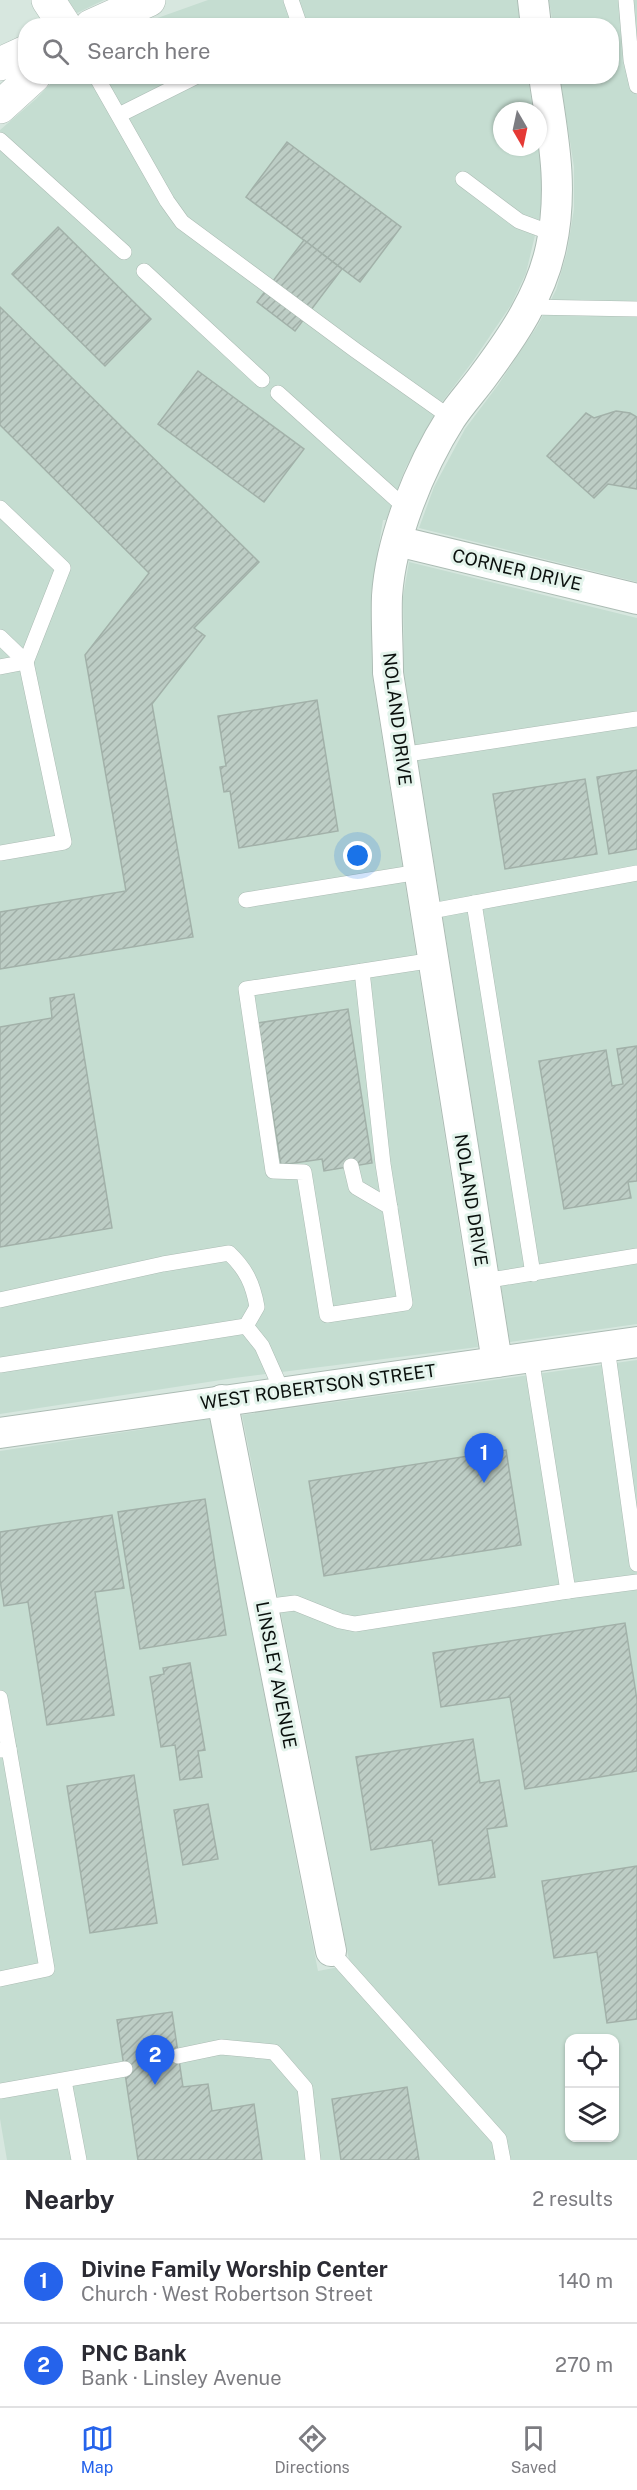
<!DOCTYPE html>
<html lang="en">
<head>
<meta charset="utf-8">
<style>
	:root { --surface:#fff; --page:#f7f7f7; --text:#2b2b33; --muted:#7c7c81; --line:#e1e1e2; --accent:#2563eb }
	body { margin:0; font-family:"Public Sans",sans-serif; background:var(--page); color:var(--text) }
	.controls { position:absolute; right:18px; bottom:18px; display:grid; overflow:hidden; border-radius:12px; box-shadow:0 2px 4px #0004 }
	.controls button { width:54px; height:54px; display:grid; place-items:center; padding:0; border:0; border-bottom:2px solid var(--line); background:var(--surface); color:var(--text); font:30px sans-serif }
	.compass { position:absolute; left:493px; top:102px; width:54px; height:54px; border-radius:50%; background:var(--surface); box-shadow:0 2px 4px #0004; rotate:171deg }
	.you { position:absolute; left:358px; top:856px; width:21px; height:21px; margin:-15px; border:4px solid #fff; border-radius:50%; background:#1a73e8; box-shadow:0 0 0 9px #1a73e833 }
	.badge { display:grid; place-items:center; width:39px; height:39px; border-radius:50%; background:var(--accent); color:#fff; font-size:20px; font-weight:700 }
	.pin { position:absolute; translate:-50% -50px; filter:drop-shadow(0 2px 3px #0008) }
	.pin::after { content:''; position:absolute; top:32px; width:21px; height:18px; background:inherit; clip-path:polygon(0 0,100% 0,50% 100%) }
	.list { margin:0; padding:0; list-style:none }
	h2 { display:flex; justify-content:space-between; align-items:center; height:78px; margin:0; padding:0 24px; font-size:26px }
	h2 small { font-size:20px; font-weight:400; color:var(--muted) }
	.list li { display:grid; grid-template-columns:39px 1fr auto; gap:18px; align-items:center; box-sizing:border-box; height:84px; padding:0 24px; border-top:2px solid var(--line) }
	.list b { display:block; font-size:22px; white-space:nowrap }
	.list p { margin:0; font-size:20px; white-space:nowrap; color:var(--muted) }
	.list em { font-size:20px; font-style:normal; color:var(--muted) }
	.icon { flex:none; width:33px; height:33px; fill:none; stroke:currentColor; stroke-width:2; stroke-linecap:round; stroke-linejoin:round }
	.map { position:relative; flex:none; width:637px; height:2160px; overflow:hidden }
	.search { position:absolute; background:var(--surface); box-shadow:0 2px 4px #0004; left:18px; right:18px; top:18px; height:66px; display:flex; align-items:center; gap:15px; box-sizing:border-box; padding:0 21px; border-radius:24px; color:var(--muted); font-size:22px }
	.sheet { height:246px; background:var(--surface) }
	nav { display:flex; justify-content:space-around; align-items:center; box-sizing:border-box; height:84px; border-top:2px solid var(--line); background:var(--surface); font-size:16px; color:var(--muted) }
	nav a { display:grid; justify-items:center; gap:3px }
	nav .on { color:var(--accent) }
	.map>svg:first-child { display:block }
	.built { fill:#c5ddd1; fill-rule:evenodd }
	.building { fill:url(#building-hatch); stroke:#a2b1a9; stroke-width:1.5 }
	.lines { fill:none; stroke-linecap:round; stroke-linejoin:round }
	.lane-casing { stroke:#acbcb4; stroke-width:16 }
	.street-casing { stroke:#acbcb4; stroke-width:32 }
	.secondary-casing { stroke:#acbcb4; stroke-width:34 }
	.lane { stroke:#fff; stroke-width:15 }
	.street { stroke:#fff; stroke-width:30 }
	.secondary { stroke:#fff; stroke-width:33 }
	.labels { text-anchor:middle; stroke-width:6; stroke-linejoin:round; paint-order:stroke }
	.street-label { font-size:18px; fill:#0a100d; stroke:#e4f4ec }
</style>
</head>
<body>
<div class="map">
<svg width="637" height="2160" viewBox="0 0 637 2160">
	<defs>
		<pattern id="building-hatch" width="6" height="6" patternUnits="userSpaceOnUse" patternTransform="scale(1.5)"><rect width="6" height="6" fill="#bdcdc5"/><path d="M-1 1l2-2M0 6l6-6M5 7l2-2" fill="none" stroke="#a1afa8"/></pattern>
	</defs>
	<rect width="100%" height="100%" fill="#d7e7df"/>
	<g class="built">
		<path d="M68,0H104L77,13Z"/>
		<path d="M208,0H517L520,25L135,26Z"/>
		<path d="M549,0H637V582L419,528L434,487L465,429L498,385L538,325L556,290L567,252L574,209V167L560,77L612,76V26L553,25Z"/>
		<path d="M57,77H528L533,111H502V147H538V143L542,170V206L526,273L511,305L473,361L439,406L405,469L386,520H383L371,594L372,675L478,1347L234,1378L0,1414V130L36,99Z"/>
		<path d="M409,562L637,618V1324L510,1342L404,672L403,597Z"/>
		<path d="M637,1360V2160H7L0,2119V1451L210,1419L318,1971L350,1965L242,1415ZM570,2038H614V2138H570Z"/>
	</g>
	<g class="building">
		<path d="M287,142L401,227L360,282L246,197Z"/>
		<path d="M58,227L151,319L105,366L12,274Z"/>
		<path d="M304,240L342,269L295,331L257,302Z"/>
		<path d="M0,307L259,562L194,628L205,636L152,704L193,937L0,969V912L126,891L85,655L149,573L0,425Z"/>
		<path d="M198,371L304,449L264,502L158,424Z"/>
		<path d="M616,411L630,413L637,417V489L608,484L594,498L547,456L586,413L594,418Z"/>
		<path d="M317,700L338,831L239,848L230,791L224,792L220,767L226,766L218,716Z"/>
		<path d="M637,770V849L609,854L597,777Z"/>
		<path d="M585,779L597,854L505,869L493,794Z"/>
		<path d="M74,994L112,1228L0,1247V1027L52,1018L50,998Z"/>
		<path d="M348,1009L372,1163L324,1171L322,1159L281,1165L258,1023Z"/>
		<path d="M637,1046V1181L628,1182L631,1198L564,1209L539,1061L606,1050L612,1086L623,1084L617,1049Z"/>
		<path d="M506,1450L521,1545L324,1576L309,1481Z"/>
		<path d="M205,1499L226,1635L140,1649L118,1512Z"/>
		<path d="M112,1515L124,1588L95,1592L114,1715L47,1725L28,1602L4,1606L0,1580V1532Z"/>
		<path d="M625,1623L637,1700V1771L525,1789L510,1697L441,1707L433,1653Z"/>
		<path d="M190,1663L205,1750L198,1751L202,1777L180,1780L175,1745L161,1747L150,1677L164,1674L163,1668Z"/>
		<path d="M473,1739L480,1783L499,1780L507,1826L487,1829L495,1877L439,1885L432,1840L371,1850L356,1757Z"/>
		<path d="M134,1775L157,1923L90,1933L67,1786Z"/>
		<path d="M208,1804L218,1859L183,1865L174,1810Z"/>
		<path d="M637,1866V2019L607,2023L597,1952L554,1958L542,1881Z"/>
		<path d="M172,2012L183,2087L208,2084L212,2111L254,2104L262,2160H138L117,2020Z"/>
		<path d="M407,2087L419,2160H341L332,2099Z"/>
	</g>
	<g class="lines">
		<defs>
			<g id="lane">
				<path d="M291,0L300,26"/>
				<path d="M626,0L631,60L637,86"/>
				<path d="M96,76L167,201L182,222L355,350L451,418"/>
				<path d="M119,115L197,76"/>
				<path d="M0,140L124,252"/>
				<path d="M463,179L519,221L554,234"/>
				<path d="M144,271L262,380"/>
				<path d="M528,307L637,309"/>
				<path d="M278,393L408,510"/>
				<path d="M0,508L63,568L26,662L0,667"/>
				<path d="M0,637L26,662L64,842L0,853"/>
				<path d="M401,755L637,719"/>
				<path d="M246,900L419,872"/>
				<path d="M474,903L533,1274"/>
				<path d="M426,912L637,873"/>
				<path d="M362,971L383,1164L405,1303L327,1315L304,1172L273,1171L246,989L434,960"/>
				<path d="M351,1166L356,1187L390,1207"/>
				<path d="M484,1281L637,1256"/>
				<path d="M0,1300L163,1264L229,1253C246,1269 253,1284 257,1307L246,1326"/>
				<path d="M607,1347L637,1564"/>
				<path d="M531,1357L568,1591L637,1582"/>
				<path d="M0,1365L246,1326L262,1346L282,1391"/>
				<path d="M263,1607L295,1603L340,1621L355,1624L568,1591"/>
				<path d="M0,1698L9,1749"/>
				<path d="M0,1750L9,1749L47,1969L0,1979"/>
				<path d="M331,1951L499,2139L503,2160"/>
				<path d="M178,2056L221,2047L274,2052L305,2088L313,2160"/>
				<path d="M64,2081L79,2160"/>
				<path d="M0,2091L125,2069"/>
			</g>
			<g id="street">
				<path d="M533,0L536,26"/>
				<path d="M397,541L637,599"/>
				<path d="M497,1362L388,673C388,647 386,621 387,596C391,537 420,467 451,418C461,403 474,389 484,375C513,336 541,295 551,247C564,188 553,136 544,76"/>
				<path d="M222,1400L331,1951"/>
				<path d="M0,1433L637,1342"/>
			</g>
			<g id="secondary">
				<path d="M48,0L65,26"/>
				<path d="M91,26L149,0"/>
				<path d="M0,64L26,52"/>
				<path d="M0,107L34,76"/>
			</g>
		</defs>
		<use href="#lane" class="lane-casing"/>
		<use href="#street" class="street-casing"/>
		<use href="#secondary" class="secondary-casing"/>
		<use href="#lane" class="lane"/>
		<use href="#street" class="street"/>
		<use href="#secondary" class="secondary"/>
	</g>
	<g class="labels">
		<g class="street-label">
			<text transform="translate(517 570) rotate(13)" y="6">CORNER DRIVE</text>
			<text transform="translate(397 719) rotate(83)" y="6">NOLAND DRIVE</text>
			<text transform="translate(471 1200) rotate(81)" y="6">NOLAND DRIVE</text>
			<text transform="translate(318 1387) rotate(-8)" y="6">WEST ROBERTSON STREET</text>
			<text transform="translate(276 1675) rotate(79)" y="6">LINSLEY AVENUE</text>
		</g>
	</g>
</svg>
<div class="controls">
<button><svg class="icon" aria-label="locate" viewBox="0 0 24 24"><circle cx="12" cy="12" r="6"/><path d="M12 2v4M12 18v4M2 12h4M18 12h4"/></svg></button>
<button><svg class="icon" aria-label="layers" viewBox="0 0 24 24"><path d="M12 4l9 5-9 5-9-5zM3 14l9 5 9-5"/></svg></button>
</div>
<svg class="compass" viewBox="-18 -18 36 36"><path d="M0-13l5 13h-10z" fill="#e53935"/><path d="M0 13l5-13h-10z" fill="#7c7c81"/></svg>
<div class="you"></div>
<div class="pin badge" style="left:484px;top:1483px">1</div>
<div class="pin badge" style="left:155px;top:2085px">2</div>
<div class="search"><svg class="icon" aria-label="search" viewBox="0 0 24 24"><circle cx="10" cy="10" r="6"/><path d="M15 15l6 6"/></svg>Search here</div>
</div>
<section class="sheet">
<h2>Nearby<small>2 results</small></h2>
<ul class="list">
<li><span class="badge">1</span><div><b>Divine Family Worship Center</b><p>Church · West Robertson Street</p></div><em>140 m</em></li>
<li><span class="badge">2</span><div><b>PNC Bank</b><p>Bank · Linsley Avenue</p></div><em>270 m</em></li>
</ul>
</section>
<nav>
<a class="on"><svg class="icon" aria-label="map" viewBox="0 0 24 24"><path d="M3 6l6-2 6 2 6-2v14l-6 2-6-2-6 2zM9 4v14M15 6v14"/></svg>Map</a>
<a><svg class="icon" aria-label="directions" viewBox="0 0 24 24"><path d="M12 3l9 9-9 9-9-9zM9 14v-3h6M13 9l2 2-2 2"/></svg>Directions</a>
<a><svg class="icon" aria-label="saved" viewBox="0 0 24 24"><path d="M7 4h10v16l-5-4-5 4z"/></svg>Saved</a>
</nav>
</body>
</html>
